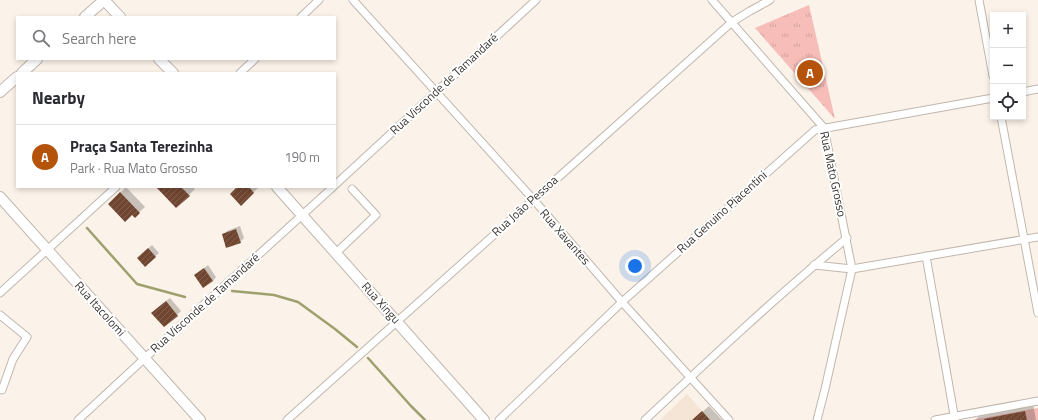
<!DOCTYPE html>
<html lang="en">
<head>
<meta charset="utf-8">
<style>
	:root { --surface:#fff; --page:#f7f7f7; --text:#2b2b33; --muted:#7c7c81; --line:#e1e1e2; --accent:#b45309 }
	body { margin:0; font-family:"Titillium Web",sans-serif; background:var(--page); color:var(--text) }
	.controls { position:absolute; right:12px; top:12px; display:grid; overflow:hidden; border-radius:0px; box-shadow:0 2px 6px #0003 }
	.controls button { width:36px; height:36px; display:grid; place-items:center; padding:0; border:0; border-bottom:1px solid var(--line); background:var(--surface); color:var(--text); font:20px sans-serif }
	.you { position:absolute; left:635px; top:266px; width:14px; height:14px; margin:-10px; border:3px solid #fff; border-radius:50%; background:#1a73e8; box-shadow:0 0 0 6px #1a73e833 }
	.badge { display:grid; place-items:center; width:26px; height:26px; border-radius:50%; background:var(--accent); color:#fff; font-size:13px; font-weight:700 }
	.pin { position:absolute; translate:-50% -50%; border:2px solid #fff; box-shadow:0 1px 4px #0006 }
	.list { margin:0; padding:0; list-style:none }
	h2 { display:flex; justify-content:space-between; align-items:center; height:52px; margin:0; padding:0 16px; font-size:17px }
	h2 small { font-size:13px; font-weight:400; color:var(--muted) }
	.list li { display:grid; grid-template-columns:26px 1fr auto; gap:12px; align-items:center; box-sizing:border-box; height:64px; padding:0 16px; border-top:1px solid var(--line) }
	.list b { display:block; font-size:15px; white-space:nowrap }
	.list p { margin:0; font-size:13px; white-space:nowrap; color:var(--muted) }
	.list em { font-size:13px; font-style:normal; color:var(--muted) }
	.icon { flex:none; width:22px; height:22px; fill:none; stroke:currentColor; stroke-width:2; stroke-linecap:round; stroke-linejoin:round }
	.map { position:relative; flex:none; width:1038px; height:420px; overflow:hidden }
	.search { position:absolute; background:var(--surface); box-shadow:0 2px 6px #0003; left:16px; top:16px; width:320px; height:44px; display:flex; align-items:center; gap:10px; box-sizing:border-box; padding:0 14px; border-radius:0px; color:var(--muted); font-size:15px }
	.panel { position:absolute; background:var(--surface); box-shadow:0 2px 6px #0003; left:16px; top:72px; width:320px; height:116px; border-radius:0px }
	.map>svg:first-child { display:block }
	.built { fill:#f4e5d7 }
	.grass { fill:url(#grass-tufts) }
	.pitch { fill:#f7bdb8 }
	.shadow { fill:#0003 }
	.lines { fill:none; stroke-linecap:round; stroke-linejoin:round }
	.stream { stroke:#9ea06e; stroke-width:2.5 }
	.building { fill:url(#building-hatch) }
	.street-casing { stroke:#c0b7ae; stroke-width:9 }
	.secondary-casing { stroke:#c0b7ae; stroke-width:12 }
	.street { stroke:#fff; stroke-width:7 }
	.secondary { stroke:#fff; stroke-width:10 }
	.labels { text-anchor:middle; stroke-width:4; stroke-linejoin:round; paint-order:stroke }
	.street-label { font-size:12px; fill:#3a3633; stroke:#fff }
</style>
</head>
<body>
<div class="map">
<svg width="1038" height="420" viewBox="0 0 1038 420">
	<defs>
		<pattern id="grass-tufts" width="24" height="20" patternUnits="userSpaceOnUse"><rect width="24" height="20" fill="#f7bdb8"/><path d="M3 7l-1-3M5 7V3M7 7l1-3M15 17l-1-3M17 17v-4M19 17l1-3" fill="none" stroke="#d4a39f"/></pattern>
		<pattern id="building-hatch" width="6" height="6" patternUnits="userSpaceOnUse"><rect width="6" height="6" fill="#714631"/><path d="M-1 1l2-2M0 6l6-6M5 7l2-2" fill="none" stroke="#825f4e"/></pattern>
	</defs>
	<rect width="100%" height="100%" fill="#fbf2e9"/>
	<path class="built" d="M687,394L710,420H660Z"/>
	<path class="grass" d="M809,5L835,119L755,28Z"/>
	<path class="pitch" d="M1038,408V420H972Z"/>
	<g class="shadow">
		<path d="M126,187L145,207L135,216L132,213L109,204Z"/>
		<path d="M157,187H193L195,189L177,207Z"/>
		<path d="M238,187H256L258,188L241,204Z"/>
		<path d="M240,226L244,238L240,242L223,235L227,231Z"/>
		<path d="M152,245L159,253L145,266L138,258Z"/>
		<path d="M208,265L216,277L213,281L196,275Z"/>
		<path d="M170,298L181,311L177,315L156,309Z"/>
		<path d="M1033,404L1036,420H975L981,414Z"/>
		<path d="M709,406L722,420H693Z"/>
	</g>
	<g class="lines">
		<g class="stream">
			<path d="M87,228L137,284L185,297"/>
			<path d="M232,291L274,295L298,302L335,329L357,347"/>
			<path d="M368,358L411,406L425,420"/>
		</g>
	</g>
	<g class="building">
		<path d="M156,187H181L190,196L176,208Z"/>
		<path d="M237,187H249L254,193L241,206L230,194Z"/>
		<path d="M120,192L140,213L135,218L132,215L125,222L108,204Z"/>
		<path d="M236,229L241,243L226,248L222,234Z"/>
		<path d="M148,248L156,257L145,267L137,258Z"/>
		<path d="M204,268L213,281L203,288L194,275Z"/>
		<path d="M166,301L178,316L164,327L151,313Z"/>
		<path d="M702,411L710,420H692Z"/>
		<path d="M1025,411L1027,420H984V419Z"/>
	</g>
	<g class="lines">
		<defs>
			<g id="street">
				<path d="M353,0L533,199L622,302L729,420"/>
				<path d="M712,0L824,128L852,269L825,389L817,420"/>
				<path d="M979,0L993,76"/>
				<path d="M301,17L319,0"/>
				<path d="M240,73L255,59"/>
				<path d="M1023,92L1038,89"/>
				<path d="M1001,117L1038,313"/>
				<path d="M335,185L536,0"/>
				<path d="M336,253L376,215L352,189"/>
				<path d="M926,256L955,420"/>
				<path d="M814,265L852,269L1038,237"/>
				<path d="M0,293L116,187"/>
				<path d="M0,315L27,337L13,359L2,390"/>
				<path d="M78,420L145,358L333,187"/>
				<path d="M287,420L732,22L750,11L770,0"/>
				<path d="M499,420L622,302L815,130L993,98"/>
				<path d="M645,420C711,358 777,296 847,238"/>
				<path d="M935,420L1038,401"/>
			</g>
			<g id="secondary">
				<path d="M104,0L120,17"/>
				<path d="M85,17L104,0"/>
				<path d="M159,59L173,73"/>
				<path d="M22,73L37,59"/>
				<path d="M0,92L17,77"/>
				<path d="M277,187L484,420"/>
				<path d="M0,197L200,420"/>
			</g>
		</defs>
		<use href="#street" class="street-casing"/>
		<use href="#secondary" class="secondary-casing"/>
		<use href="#street" class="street"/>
		<use href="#secondary" class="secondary"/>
	</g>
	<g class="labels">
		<g class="street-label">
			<text transform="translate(444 84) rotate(-43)" y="4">Rua Visconde de Tamandaré</text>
			<text transform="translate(833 174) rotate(78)" y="4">Rua Mato Grosso</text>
			<text transform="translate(525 206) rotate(-42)" y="4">Rua João Pessoa</text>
			<text transform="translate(722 212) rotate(-42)" y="4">Rua Genuino Piacentini</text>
			<text transform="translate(565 237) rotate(49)" y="4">Rua Xavantes</text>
			<text transform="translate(205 303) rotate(-42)" y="4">Rua Visconde de Tamandaré</text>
			<text transform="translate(381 303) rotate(48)" y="4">Rua Xingu</text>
			<text transform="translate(100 309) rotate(48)" y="4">Rua Itacolomi</text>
		</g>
	</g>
</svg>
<div class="controls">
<button>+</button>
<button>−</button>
<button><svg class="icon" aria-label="locate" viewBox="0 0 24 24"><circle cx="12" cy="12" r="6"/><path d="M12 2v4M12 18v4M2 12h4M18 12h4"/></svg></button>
</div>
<div class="you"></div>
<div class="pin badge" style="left:810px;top:73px">A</div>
<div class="search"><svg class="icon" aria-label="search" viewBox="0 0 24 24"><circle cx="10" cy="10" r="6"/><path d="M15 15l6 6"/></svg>Search here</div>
<section class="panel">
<h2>Nearby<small></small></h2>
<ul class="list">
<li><span class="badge">A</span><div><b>Praça Santa Terezinha</b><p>Park · Rua Mato Grosso</p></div><em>190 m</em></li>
</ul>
</section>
</div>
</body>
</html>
